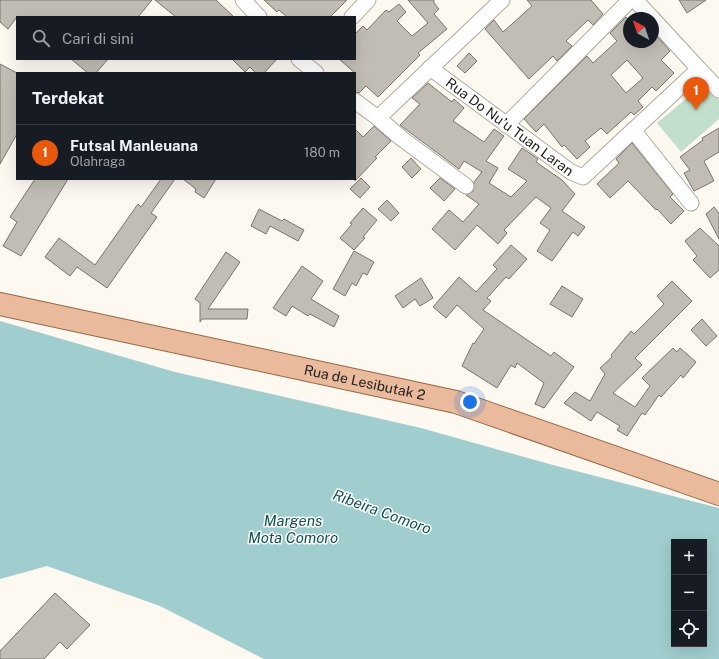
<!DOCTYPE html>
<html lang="id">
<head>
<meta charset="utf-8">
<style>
	:root { --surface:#171b24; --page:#20242c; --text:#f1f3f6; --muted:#9ea1a6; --line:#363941; --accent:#ea580c }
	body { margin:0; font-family:"Public Sans",sans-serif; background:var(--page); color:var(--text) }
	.controls { position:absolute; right:12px; bottom:12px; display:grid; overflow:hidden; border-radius:0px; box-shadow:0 4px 16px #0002 }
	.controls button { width:36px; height:36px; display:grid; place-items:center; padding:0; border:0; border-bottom:1px solid var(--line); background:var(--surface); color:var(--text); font:20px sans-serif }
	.compass { position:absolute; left:623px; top:12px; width:36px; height:36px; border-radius:50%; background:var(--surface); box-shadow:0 4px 16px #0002; rotate:320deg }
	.you { position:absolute; left:470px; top:402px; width:14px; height:14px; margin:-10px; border:3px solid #fff; border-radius:50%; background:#1a73e8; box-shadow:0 0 0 6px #1a73e833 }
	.badge { display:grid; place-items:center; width:26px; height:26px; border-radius:50%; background:var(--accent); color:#fff; font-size:13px; font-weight:700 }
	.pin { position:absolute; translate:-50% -33px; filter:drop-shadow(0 1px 2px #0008) }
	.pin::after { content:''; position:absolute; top:21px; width:14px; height:12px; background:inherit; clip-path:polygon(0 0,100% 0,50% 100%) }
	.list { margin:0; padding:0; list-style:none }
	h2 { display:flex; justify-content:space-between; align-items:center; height:52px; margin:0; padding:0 16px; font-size:17px }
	h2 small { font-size:13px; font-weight:400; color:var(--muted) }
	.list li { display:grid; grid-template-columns:26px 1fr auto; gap:12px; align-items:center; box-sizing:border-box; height:56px; padding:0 16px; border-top:1px solid var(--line) }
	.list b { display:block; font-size:15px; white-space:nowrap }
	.list p { margin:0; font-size:13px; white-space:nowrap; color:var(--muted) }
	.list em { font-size:13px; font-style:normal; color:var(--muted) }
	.icon { flex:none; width:22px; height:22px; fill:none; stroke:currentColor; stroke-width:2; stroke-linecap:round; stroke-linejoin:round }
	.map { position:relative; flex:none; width:719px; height:659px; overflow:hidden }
	.search { position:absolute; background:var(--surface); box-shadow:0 4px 16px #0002; left:16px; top:16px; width:340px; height:44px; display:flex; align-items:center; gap:10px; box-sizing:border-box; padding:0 14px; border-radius:0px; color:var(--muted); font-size:15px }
	.panel { position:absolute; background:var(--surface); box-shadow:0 4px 16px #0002; left:16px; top:72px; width:340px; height:108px; border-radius:0px }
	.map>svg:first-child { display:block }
	.green { fill:#c2dfcc }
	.water { fill:#a0cdcd; fill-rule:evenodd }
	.building { fill:#c1bdb4; stroke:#7a766e; fill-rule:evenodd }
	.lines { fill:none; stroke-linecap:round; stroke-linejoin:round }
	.minor-casing { stroke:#aeaba2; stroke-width:17 }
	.primary-casing { stroke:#964; stroke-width:24 }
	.minor { stroke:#fff; stroke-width:15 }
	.primary { stroke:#e9ba9c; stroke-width:22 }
	.labels { text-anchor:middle; stroke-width:3; stroke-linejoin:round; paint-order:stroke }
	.street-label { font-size:14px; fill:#201e1b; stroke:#fff }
	.water-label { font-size:15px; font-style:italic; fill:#125152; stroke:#fff }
</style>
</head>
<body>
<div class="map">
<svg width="719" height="659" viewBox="0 0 719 659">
	<rect width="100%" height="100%" fill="#fdf8f0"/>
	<path class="green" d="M705,83L719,100V119L681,152L657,123Z"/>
	<path class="water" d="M0,321L175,372L421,428L553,465L719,508V659H264L160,606L47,566L0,579ZM674,542H704V644H674Z"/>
	<g class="building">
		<path d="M0,0H152L138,17H17L8,29L0,22Z"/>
		<path d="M155,0H216L234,17H176Z"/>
		<path d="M264,0H347L330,17H287L279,10L277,12Z"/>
		<path d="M408,0H434V3L439,9L434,14L447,29L418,53L420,55L378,97L366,86L359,93L355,92V73L339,59H355V34L363,26L367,30L386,10L389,12L399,4L406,12L397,21L412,36L428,23Z"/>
		<path d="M527,0H591L603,14L593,25L588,20L566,41L572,46L557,61L553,56L529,79L485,29L494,20L503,32L532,6Z"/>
		<path d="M679,0H706L687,13Z"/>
		<path d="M626,17L629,20V42H653V32L670,51L661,60L674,73L656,91L652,87L638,101L643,107L634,115L631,112L607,134L601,128L585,141L590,147L577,159L564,145L562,147L544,124L536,132L524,119L587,56L593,63L617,41L610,33ZM627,60L643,78L626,93L611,75Z"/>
		<path d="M469,53L477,61L465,73L457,66Z"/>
		<path d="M71,59H108L96,73H88Z"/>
		<path d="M232,59H277L264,73H256L250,67L245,72Z"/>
		<path d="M0,64L17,73V134L0,164Z"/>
		<path d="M428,83L452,102L454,99L464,108L453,121L484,142L494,129L504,136L486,161L498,168L489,183L511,197L527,181L508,169L522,148L538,159L536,162L562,180L575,194L562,211L585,227L578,236L573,232L552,261L537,251L550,230L540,223L551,208L536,197L504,230L507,233L498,244L477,225L455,250L432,229L449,210L463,222L479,204L466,195L473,191L474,182L482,172L464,161L459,169L400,125L420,104L412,98Z"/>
		<path d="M374,126L391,141L375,157L377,158L355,181V129L363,137Z"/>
		<path d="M719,128V152L704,161L714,181L694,191L684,173L690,170L680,157L703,140L702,138Z"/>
		<path d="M632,143L673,194L670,197L684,211L671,224L657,209L656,210L628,181L610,198L597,184L619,163L616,159Z"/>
		<path d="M411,158L421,169L412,178L402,167Z"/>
		<path d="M361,178L370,187L360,198L350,189Z"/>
		<path d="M440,178L455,189L444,201L430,188Z"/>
		<path d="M35,179H68L21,256L3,246L17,222L10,217Z"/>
		<path d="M161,179H175L151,213L157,217L107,288L77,267L70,276L45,257L59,238L95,265L138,204L141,207Z"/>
		<path d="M183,179H216L204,198L195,192L196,189Z"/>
		<path d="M387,200L399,213L391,221L378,209Z"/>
		<path d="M714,207L719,213V239L706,214Z"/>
		<path d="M363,208L377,220L363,237L365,238L354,250L340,238L352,224L350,223Z"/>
		<path d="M259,209L282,221L284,219L304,230L298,241L270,226L266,234L251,226Z"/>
		<path d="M700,228L719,246V270L710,278L693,260L697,256L685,241Z"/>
		<path d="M511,245L527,259L509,279L506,277L487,298L491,301L483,310L551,356L554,352L574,367L544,408L535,404L544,383L517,363L515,368L511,365L497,388L462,366L473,343L474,344L484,329L457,305L446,318L433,307L459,277L476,292L497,269L493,265Z"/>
		<path d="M354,251L374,262L367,275L363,273L356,286L352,283L345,296L333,289Z"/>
		<path d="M226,252L240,262L208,309H248L247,319H202L200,322V303L195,299Z"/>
		<path d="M302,266L323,281L311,299L339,316L334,327L310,314L308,316L292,306L286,316L273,308Z"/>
		<path d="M421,278L433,298L420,306L415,299L403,308L395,296Z"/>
		<path d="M672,281L692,301L635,358L642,365L613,393L635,407L650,386L642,378L673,348L677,352L680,348L696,362L683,378L681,375L661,397L659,395L645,415L642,413L627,436L617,430L620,426L597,412L591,421L564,403L575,392L590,401L605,374L600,368L612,357L611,355L631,331L634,334L664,304L657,296Z"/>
		<path d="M562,286L583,299L572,317L550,304Z"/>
		<path d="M702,319L717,336L706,346L691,330Z"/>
		<path d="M55,593L90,625L67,649L60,642L44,659H0V651Z"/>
	</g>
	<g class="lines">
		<defs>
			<g id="minor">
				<path d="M243,0L259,17"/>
				<path d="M635,0L652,18"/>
				<path d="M352,17L368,0"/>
				<path d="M299,59L316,73"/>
				<path id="s1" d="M430,68L571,172L583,177L699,69L653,19"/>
				<path d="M699,69L719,90"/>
				<path d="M355,101L378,118L502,0"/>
				<path d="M378,118L401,138L466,186"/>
				<path d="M506,125L630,0"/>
				<path d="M633,130L691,203"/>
			</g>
			<g id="primary">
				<path id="s2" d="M0,304L456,402L719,494"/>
			</g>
		</defs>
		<use href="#minor" class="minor-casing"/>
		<use href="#primary" class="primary-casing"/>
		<use href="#minor" class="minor"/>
		<use href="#primary" class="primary"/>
	</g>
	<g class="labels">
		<g class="street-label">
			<text dy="5" stroke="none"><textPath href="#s1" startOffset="99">Rua Do Nu’u Tuan Laran</textPath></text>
			<text dy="5" stroke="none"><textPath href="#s2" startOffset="373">Rua de Lesibutak 2</textPath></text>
		</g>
		<g class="water-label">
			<text transform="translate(382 512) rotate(20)" y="5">Ribeira Comoro</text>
			<text x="293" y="526">Margens<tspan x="293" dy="17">Mota Comoro</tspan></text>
		</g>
	</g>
</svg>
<div class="controls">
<button>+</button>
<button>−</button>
<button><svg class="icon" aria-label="locate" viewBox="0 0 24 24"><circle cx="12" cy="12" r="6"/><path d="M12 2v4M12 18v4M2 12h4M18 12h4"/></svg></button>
</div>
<svg class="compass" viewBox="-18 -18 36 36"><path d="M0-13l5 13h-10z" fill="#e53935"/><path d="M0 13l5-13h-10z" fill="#9ea1a6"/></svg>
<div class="you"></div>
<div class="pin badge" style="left:696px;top:110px">1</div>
<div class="search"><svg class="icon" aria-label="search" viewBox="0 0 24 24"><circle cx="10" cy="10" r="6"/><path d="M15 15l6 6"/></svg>Cari di sini</div>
<section class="panel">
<h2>Terdekat<small></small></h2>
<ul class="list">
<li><span class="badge">1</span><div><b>Futsal Manleuana</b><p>Olahraga</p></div><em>180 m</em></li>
</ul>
</section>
</div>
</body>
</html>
